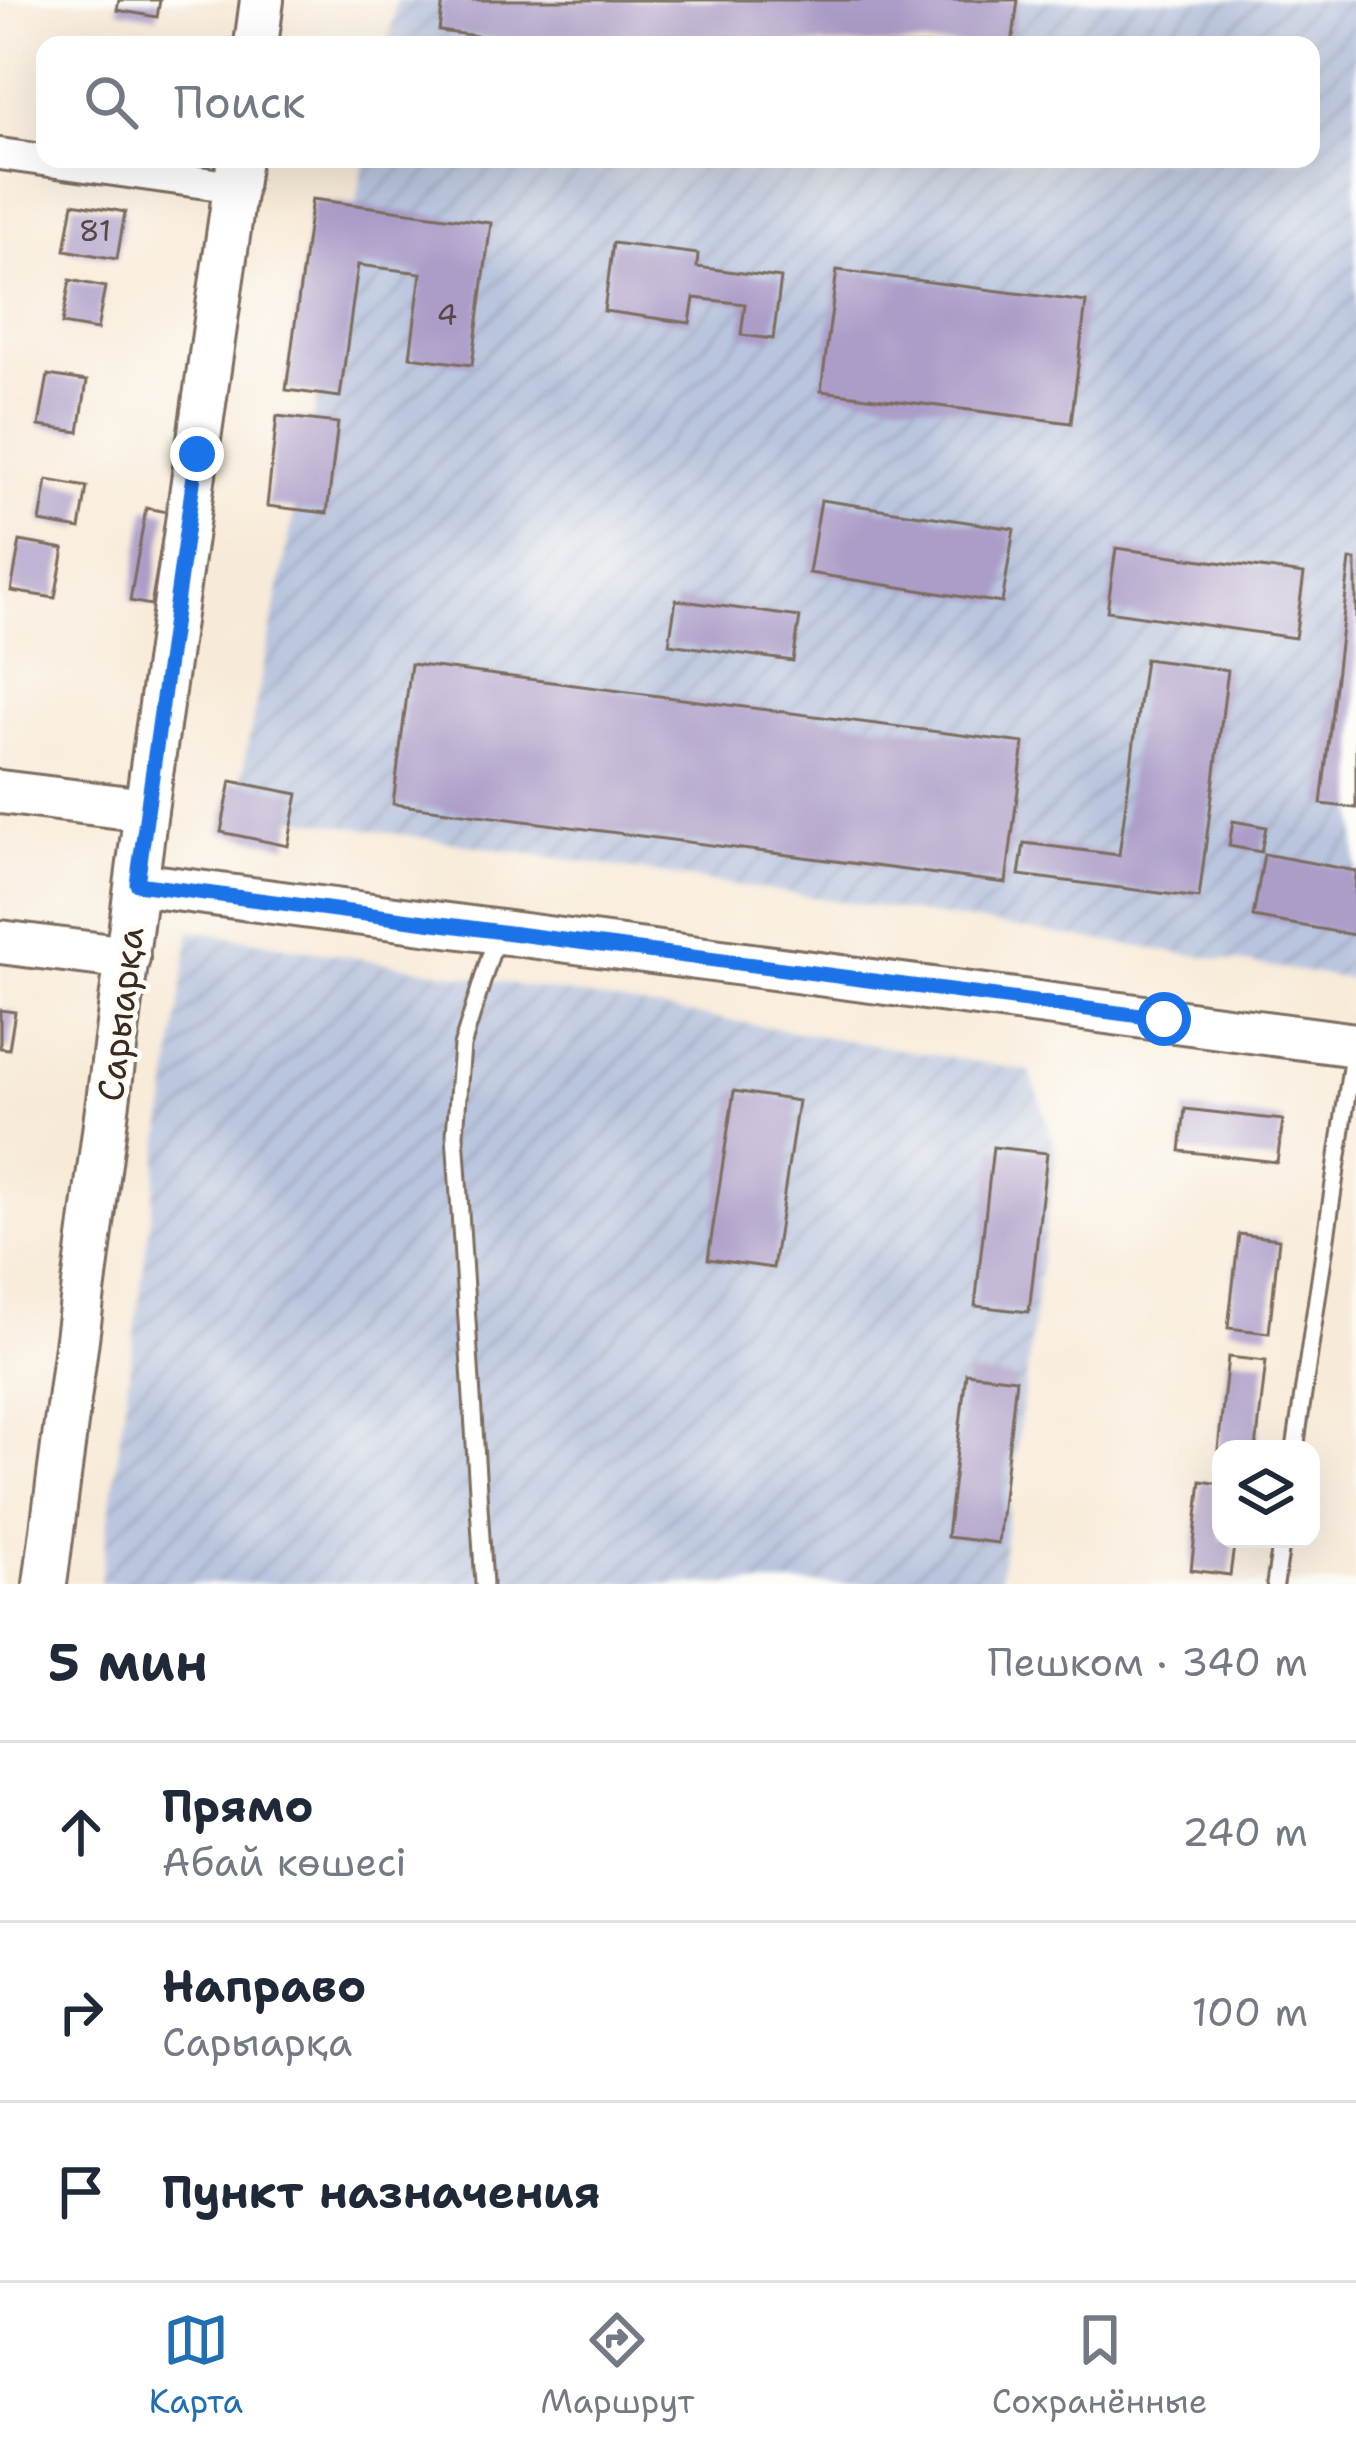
<!DOCTYPE html>
<html lang="ru">
<head>
<meta charset="utf-8">
<style>
	:root { --surface:#fff; --page:#f6f6f7; --text:#1f2937; --muted:#747a83; --line:#e0e1e3; --accent:#1f6fb2 }
	body { margin:0; font-family:"Shantell Sans",sans-serif; background:var(--page); color:var(--text) }
	.controls { position:absolute; right:36px; bottom:36px; display:grid; overflow:hidden; border-radius:24px; box-shadow:0 12px 48px #0002 }
	.controls button { width:108px; height:108px; display:grid; place-items:center; padding:0; border:0; border-bottom:3px solid var(--line); background:var(--surface); color:var(--text); font:60px sans-serif }
	.stop { position:absolute; width:36px; height:36px; margin:-27px; border:9px solid #1a73e8; border-radius:50%; background:#fff }
	.stop.end { background:#1a73e8; border-color:#fff; box-shadow:0 3px 12px #0008 }
	.list { margin:0; padding:0; list-style:none }
	h2 { display:flex; justify-content:space-between; align-items:center; height:156px; margin:0; padding:0 48px; font-size:51px }
	h2 small { font-size:39px; font-weight:400; color:var(--muted) }
	.list li { display:grid; grid-template-columns:78px 1fr auto; gap:36px; align-items:center; box-sizing:border-box; height:180px; padding:0 48px; border-top:3px solid var(--line) }
	.list b { display:block; font-size:45px; white-space:nowrap }
	.list p { margin:0; font-size:39px; white-space:nowrap; color:var(--muted) }
	.list em { font-size:39px; font-style:normal; color:var(--muted) }
	.icon { flex:none; width:66px; height:66px; fill:none; stroke:currentColor; stroke-width:2; stroke-linecap:round; stroke-linejoin:round }
	.map { position:relative; flex:none; width:1356px; height:1584px; overflow:hidden }
	.search { position:absolute; background:var(--surface); box-shadow:0 12px 48px #0002; left:36px; right:36px; top:36px; height:132px; display:flex; align-items:center; gap:30px; box-sizing:border-box; padding:0 42px; border-radius:24px; color:var(--muted); font-size:45px }
	.sheet { height:696px; background:var(--surface) }
	nav { display:flex; justify-content:space-around; align-items:center; box-sizing:border-box; height:168px; border-top:3px solid var(--line); background:var(--surface); font-size:33px; color:var(--muted) }
	nav a { display:grid; justify-items:center; gap:6px }
	nav .on { color:var(--accent) }
	.map>svg:first-child { display:block }
	.industrial { fill:url(#industrial-furrows) }
	.building { fill:#ac9dc8 }
	.lines { fill:none; stroke-linecap:round; stroke-linejoin:round }
	.lane-casing { stroke:#7d6d5f; stroke-width:21 }
	.street-casing { stroke:#7d6d5f; stroke-width:36 }
	.secondary-casing { stroke:#7d6d5f; stroke-width:48 }
	.lane { stroke:#fff; stroke-width:15 }
	.street { stroke:#fff; stroke-width:30 }
	.secondary { stroke:#fff; stroke-width:42 }
	.route { stroke:#1a73e8; stroke-width:15 }
	.labels { text-anchor:middle; stroke-width:10; stroke-linejoin:round; paint-order:stroke }
	.number-label { font-size:30px; fill:#574748 }
	.street-label { font-size:36px; fill:#3b2a1e; stroke:#fdfcf7 }
</style>
</head>
<body>
<div class="map">
<svg width="1356" height="1584" viewBox="0 0 1356 1584">
	<defs>
		<pattern id="industrial-furrows" width="10" height="10" patternUnits="userSpaceOnUse" patternTransform="scale(3)"><rect width="10" height="10" fill="#b9c5de"/><path d="M-1 1l2-2M0 10L10 0M9 11l2-2" fill="none" stroke="#a0a9be"/></pattern>
	</defs>
	<rect width="100%" height="100%" fill="#fdfcf7"/>
	<filter id="ink" filterUnits="userSpaceOnUse"><feTurbulence type="fractalNoise" baseFrequency=".00833" numOctaves="2"/><feDisplacementMap in="SourceGraphic" scale="24" xChannelSelector="R" yChannelSelector="G"/><feConvolveMatrix kernelMatrix="1 2 1 2 8 2 1 2 1" color-interpolation-filters="sRGB"/></filter>
	<filter id="wash" filterUnits="userSpaceOnUse"><feTurbulence type="fractalNoise" baseFrequency=".004" numOctaves="4" result="noise"/><feDisplacementMap in="SourceGraphic" scale="48" xChannelSelector="R" yChannelSelector="G"/><feGaussianBlur stdDeviation="2.7" result="paint"/><feColorMatrix in="noise" values="0 0 0 0 0 0 0 0 0 0 0 0 0 0 0 0 0 1.4 0 .05"/><feComposite in="paint" operator="in"/></filter>
	<g filter="url(#wash)">
		<rect width="100%" height="100%" fill="#f8ead8"/>
		<g class="industrial">
			<path d="M397,0H1356V980L235,809L365,159H1311V45H388Z"/>
			<path d="M190,930L1030,1071L1056,1148L999,1584H100Z"/>
		</g>
		<g id="blocks">
			<g class="building">
				<path d="M119,0H160L157,17L117,10Z"/>
				<path d="M443,0H1018L1012,45H547L439,31Z"/>
				<path d="M312,199L491,223L472,365L410,357L421,273L358,265L340,397L286,390Z"/>
				<path d="M73,203L125,212L117,259L65,250Z"/>
				<path d="M613,243L698,254L697,267L781,278L773,339L741,335L745,304L694,298L690,323L604,311Z"/>
				<path d="M837,270L1086,302L1071,423L821,391Z"/>
				<path d="M70,280L105,287L97,330L62,324Z"/>
				<path d="M48,375L87,381L79,432L39,426Z"/>
				<path d="M277,416L338,423L327,513L267,506Z"/>
				<path d="M47,480L87,487L80,529L40,522Z"/>
				<path d="M821,500L1014,529L1002,603L809,573Z"/>
				<path d="M146,508L167,512L151,605L130,601Z"/>
				<path d="M20,541L64,549L55,598L11,591Z"/>
				<path d="M1116,548L1304,574L1295,638L1107,611Z"/>
				<path d="M1350,560H1356V808L1321,804Z"/>
				<path d="M676,600L800,617L793,661L669,644Z"/>
				<path d="M1145,659L1228,670L1199,898L1019,875L1024,843L1119,855Z"/>
				<path d="M411,664L1024,743L1006,883L393,804Z"/>
				<path d="M231,781L298,794L288,846L221,832Z"/>
				<path d="M1233,821L1266,827L1261,852L1229,846Z"/>
				<path d="M1264,854L1356,871L1354,935L1253,917Z"/>
				<path d="M0,1010L15,1012L9,1049L0,1048Z"/>
				<path d="M734,1091L798,1101L773,1268L708,1259Z"/>
				<path d="M1185,1109L1283,1120L1277,1162L1180,1151Z"/>
				<path d="M993,1147L1047,1153L1029,1312L975,1306Z"/>
				<path d="M1239,1234L1279,1239L1269,1333L1228,1328Z"/>
				<path d="M1228,1357L1266,1361L1256,1449H1218Z"/>
				<path d="M966,1373L1016,1379L998,1543L947,1537Z"/>
				<path d="M1201,1481L1221,1484V1539H1235L1230,1575L1191,1570Z"/>
			</g>
		</g>
	</g>
	<g filter="url(#ink)">
		<use href="#blocks" fill-opacity="0" stroke="#7d6d5f" stroke-width="3"/>
		<g class="lines">
			<defs>
				<g id="lane">
					<path d="M1295,1449L1354,1047"/>
					<path d="M484,1584L455,1134L462,1046L497,934"/>
					<path d="M1275,1584L1282,1539"/>
				</g>
				<path id="street" d="M0,154L235,187"/>
				<g id="secondary">
					<path d="M256,45L262,0"/>
					<path d="M0,792L146,810"/>
					<path d="M137,884L1356,1045"/>
					<path d="M0,942L128,958"/>
					<path d="M45,1584L146,810L239,159"/>
				</g>
			</defs>
			<use href="#lane" class="lane-casing"/>
			<use href="#street" class="street-casing"/>
			<use href="#secondary" class="secondary-casing"/>
			<use href="#lane" class="lane"/>
			<use href="#street" class="street"/>
			<use href="#secondary" class="secondary"/>
		</g>
	</g>
	<g class="lines" filter="url(#ink)">
		<path class="route" d="M197,454L137,884L1164,1019"/>
	</g>
	<g class="labels">
		<g class="number-label">
			<text x="95" y="241">81</text>
			<text x="447" y="325">4</text>
		</g>
		<g class="street-label">
			<text transform="translate(120 1014) rotate(-83)" y="13">Сарыарқа</text>
		</g>
	</g>
</svg>
<div class="controls">
<button><svg class="icon" aria-label="layers" viewBox="0 0 24 24"><path d="M12 4l9 5-9 5-9-5zM3 14l9 5 9-5"/></svg></button>
</div>
<div class="stop" style="left:1164px;top:1019px"></div>
<div class="stop end" style="left:197px;top:454px"></div>
<div class="search"><svg class="icon" aria-label="search" viewBox="0 0 24 24"><circle cx="10" cy="10" r="6"/><path d="M15 15l6 6"/></svg>Поиск</div>
</div>
<section class="sheet">
<h2>5 мин<small>Пешком · 340 m</small></h2>
<ul class="list">
<li><svg class="icon" aria-label="ahead" viewBox="0 0 24 24"><path d="M12 20V5M6 11l6-6 6 6"/></svg><div><b>Прямо</b><p>Абай көшесі</p></div><em>240 m</em></li>
<li><svg class="icon" aria-label="right" viewBox="0 0 24 24"><path d="M7 20v-9h11M14 6l5 5-5 5"/></svg><div><b>Направо</b><p>Сарыарқа</p></div><em>100 m</em></li>
<li><svg class="icon" aria-label="arrive" viewBox="0 0 24 24"><path d="M6 21V4h12l-3 4 3 4H6"/></svg><div><b>Пункт назначения</b></div></li>
</ul>
</section>
<nav>
<a class="on"><svg class="icon" aria-label="map" viewBox="0 0 24 24"><path d="M3 6l6-2 6 2 6-2v14l-6 2-6-2-6 2zM9 4v14M15 6v14"/></svg>Карта</a>
<a><svg class="icon" aria-label="directions" viewBox="0 0 24 24"><path d="M12 3l9 9-9 9-9-9zM9 14v-3h6M13 9l2 2-2 2"/></svg>Маршрут</a>
<a><svg class="icon" aria-label="saved" viewBox="0 0 24 24"><path d="M7 4h10v16l-5-4-5 4z"/></svg>Сохранённые</a>
</nav>
</body>
</html>
